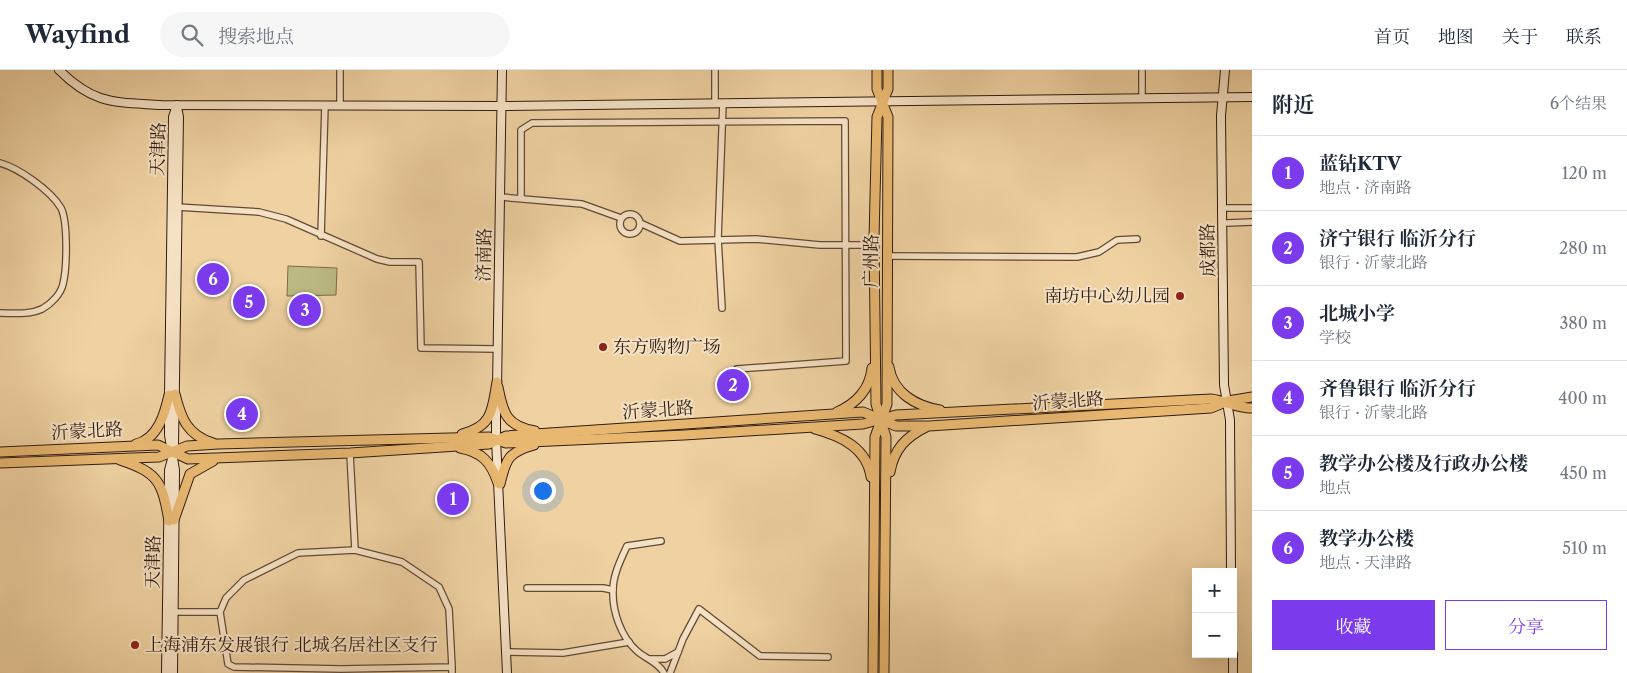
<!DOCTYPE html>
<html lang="zh">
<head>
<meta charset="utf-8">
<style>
	:root { --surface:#fff; --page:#f6f6f7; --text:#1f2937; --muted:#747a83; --line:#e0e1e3; --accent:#7c3aed }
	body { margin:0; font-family:"Libre Caslon Text","Noto Serif SC",serif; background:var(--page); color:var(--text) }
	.controls { position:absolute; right:15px; bottom:15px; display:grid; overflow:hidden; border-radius:0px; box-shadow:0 5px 20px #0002 }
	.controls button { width:45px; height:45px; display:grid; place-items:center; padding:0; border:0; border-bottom:1px solid var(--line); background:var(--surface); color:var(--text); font:25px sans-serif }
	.you { position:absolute; left:542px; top:420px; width:18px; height:18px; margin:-12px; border:4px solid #fff; border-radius:50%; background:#1a73e8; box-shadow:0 0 0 8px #1a73e833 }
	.badge { display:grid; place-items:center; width:32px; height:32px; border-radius:50%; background:var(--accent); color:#fff; font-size:16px; font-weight:700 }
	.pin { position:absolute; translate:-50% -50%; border:2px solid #fff; box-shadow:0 1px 5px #0006 }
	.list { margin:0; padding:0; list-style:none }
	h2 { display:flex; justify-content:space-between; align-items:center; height:65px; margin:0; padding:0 20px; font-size:21px }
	h2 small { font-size:16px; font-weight:400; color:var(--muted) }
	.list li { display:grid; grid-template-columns:32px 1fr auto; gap:15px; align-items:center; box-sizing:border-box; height:75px; padding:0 20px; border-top:1px solid var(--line) }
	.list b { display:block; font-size:19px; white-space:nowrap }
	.list p { margin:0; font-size:16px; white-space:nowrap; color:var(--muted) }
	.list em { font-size:16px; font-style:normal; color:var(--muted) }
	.actions { display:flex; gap:10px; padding:15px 20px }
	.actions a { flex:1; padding:11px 0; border:1px solid var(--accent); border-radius:0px; text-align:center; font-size:18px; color:var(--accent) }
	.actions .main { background:var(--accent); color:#fff }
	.icon { flex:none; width:28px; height:28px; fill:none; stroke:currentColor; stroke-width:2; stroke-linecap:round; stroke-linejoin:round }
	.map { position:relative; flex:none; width:1252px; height:603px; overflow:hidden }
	header { display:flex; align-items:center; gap:30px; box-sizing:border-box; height:70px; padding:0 25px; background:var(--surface); border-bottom:1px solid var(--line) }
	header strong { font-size:24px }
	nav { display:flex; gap:28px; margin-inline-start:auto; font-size:18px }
	.search { width:350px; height:45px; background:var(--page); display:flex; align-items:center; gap:12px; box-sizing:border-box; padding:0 18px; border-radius:28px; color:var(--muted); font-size:19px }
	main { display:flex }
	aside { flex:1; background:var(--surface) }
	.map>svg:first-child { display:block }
	.grass { fill:#bcba83; stroke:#766b4a }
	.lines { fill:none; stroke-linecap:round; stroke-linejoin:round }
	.street-casing { stroke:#604936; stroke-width:8 }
	.secondary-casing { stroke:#301c12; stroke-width:10 }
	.primary-casing { stroke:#301c12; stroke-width:11 }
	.street { stroke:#f5e1c3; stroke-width:5.5 }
	.secondary { stroke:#f5e1c3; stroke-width:8 }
	.primary { stroke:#e8b871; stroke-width:9 }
	.poi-dot { fill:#8f2418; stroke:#f5e1c3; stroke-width:2 }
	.labels { text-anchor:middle; stroke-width:4; stroke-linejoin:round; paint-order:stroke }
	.street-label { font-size:18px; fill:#301c12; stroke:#f5e1c3 }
	.poi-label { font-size:18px; fill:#301c12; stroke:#f5e1c3; text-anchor:start }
</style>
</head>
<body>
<header>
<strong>Wayfind</strong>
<div class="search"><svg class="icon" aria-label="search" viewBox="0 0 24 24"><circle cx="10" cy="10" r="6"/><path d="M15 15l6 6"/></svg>搜索地点</div>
<nav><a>首页</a><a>地图</a><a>关于</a><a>联系</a></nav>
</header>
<main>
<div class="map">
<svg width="1252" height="603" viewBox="0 0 1252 603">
	<rect width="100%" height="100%" fill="#efd1a2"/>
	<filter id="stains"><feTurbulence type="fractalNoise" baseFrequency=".004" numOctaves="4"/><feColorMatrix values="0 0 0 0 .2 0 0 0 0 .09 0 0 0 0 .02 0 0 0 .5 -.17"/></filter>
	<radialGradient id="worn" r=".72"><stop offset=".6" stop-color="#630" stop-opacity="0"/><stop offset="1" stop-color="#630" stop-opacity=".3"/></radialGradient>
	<path class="grass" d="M288,196L337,198L336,225L287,226Z"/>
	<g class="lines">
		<defs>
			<g id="street">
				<path d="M340,0V35"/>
				<path d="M715,0V33"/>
				<path d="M1142,29V0"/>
				<path d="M0,93C19,98 51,121 61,138C68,152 67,198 63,214C61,224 51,234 42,239C29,245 14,243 0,243"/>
				<path d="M500,127L582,134L621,148"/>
				<path d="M521,128V60L532,53L845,51L846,291L737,299"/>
				<path d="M177,137L259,142L286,149L377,189L390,192H419L421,278L497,279"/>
				<path d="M1227,138H1252"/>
				<circle cx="630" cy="154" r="10"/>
				<path d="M640,153L680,171L756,169L820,175H875"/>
				<path d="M1227,153L1252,152"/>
				<path d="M321,166L325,35"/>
				<path d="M887,186L1077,187L1099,182L1117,170L1137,169"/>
				<path d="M722,238L718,169L723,33"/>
				<path d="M350,383L355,480"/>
				<path d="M661,471L627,476C621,489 613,505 613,520C612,541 621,567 637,581C646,589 658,592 664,603"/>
				<path d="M527,518H603L613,520"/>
				<path d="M175,542H220"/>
				<path d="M508,582L563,583L629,572"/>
				<path d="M650,589H665L678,582"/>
				<path d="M452,597L341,599L234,597L228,594L220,542L226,528L244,510L298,483L355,480L402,492L439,517L449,539L452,597V603"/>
				<path d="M670,603L683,569L699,539L760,586L828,587"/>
			</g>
			<g id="secondary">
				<path d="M59,0C94,35 115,32 161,35L501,36L1252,27"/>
				<path d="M1225,0L1221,46L1224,315L1230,350L1231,502"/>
				<path d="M497,318L502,0"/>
				<path d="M496,329V369L507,603"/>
				<path d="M174,375L179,47L177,37"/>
				<path d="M1233,584V603"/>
				<path d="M166,603L169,400L172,389"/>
				<path d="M173,603L175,400L169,365V325L173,47L177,35"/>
			</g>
			<g id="primary">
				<path d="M889,297C893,323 916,336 940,340"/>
				<path d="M498,317C503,343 506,356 535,361"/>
				<path d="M175,324C181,348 187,365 213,373"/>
				<path d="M837,342C856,334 870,319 872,298"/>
				<path d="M815,359C841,366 867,378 871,407"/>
				<path d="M462,364C493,356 492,340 497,312"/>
				<path d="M136,374C158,369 165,343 169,325"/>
				<path d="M460,378C482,382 491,392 498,413"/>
				<path d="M0,382L158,375L188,389L350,383L489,374L506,366L863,342L896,356H929L1211,338L1228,331L1252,327"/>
				<path d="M120,390C159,403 162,412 169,451"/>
				<path d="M0,393L159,387L187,376L218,374L489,367L506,373L684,365L863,354L896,345L1211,329C1225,331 1240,339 1252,338"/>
				<path d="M890,402C894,379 906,367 926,357"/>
				<path d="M500,414C506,388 509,382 534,375"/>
				<path d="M174,450L190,404L213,391"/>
				<path d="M873,603L875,367L887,334L888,47L877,19V0"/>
				<path d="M884,603L886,367L876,334L874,168L877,47L888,19V0"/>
			</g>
		</defs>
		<use href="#street" class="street-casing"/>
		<use href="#secondary" class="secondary-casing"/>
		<use href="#primary" class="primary-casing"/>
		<use href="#street" class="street"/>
		<use href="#secondary" class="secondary"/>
		<use href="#primary" class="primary"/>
	</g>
	<g class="poi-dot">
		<circle cx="1180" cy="226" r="5"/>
		<circle cx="603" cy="277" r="5"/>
		<circle cx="135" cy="575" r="5"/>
	</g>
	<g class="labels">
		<g class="street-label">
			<text transform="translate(158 79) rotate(-88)" y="6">天津路</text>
			<text transform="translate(1208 180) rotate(-91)" y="6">成都路</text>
			<text transform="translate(484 185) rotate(-89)" y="6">济南路</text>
			<text transform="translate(871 191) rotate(-89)" y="6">广州路</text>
			<text transform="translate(1068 331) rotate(-4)" y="6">沂蒙北路</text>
			<text transform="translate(658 340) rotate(-4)" y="6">沂蒙北路</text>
			<text transform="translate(87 361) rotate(-3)" y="6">沂蒙北路</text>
			<text transform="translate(153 492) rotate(-89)" y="6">天津路</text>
		</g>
		<g class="poi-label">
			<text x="1170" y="232" text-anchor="end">南坊中心幼儿园</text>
			<text x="613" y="283">东方购物广场</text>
			<text x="145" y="581">上海浦东发展银行 北城名居社区支行</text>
		</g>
	</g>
	<rect width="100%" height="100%" filter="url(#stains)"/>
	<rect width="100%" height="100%" fill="url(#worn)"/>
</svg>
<div class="controls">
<button>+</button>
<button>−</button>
</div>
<div class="you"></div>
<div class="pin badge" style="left:453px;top:429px">1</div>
<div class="pin badge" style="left:733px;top:315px">2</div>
<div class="pin badge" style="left:305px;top:240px">3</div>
<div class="pin badge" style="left:242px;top:344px">4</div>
<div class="pin badge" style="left:249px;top:232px">5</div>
<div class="pin badge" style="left:213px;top:209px">6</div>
</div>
<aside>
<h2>附近<small>6个结果</small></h2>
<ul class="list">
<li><span class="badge">1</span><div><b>蓝钻KTV</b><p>地点 · 济南路</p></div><em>120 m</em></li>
<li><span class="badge">2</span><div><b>济宁银行 临沂分行</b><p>银行 · 沂蒙北路</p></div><em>280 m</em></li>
<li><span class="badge">3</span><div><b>北城小学</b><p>学校</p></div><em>380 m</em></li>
<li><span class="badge">4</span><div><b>齐鲁银行 临沂分行</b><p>银行 · 沂蒙北路</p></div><em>400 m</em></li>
<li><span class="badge">5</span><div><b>教学办公楼及行政办公楼</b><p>地点</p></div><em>450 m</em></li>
<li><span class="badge">6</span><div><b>教学办公楼</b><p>地点 · 天津路</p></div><em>510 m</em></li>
</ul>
<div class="actions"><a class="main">收藏</a><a>分享</a></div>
</aside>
</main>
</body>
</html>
